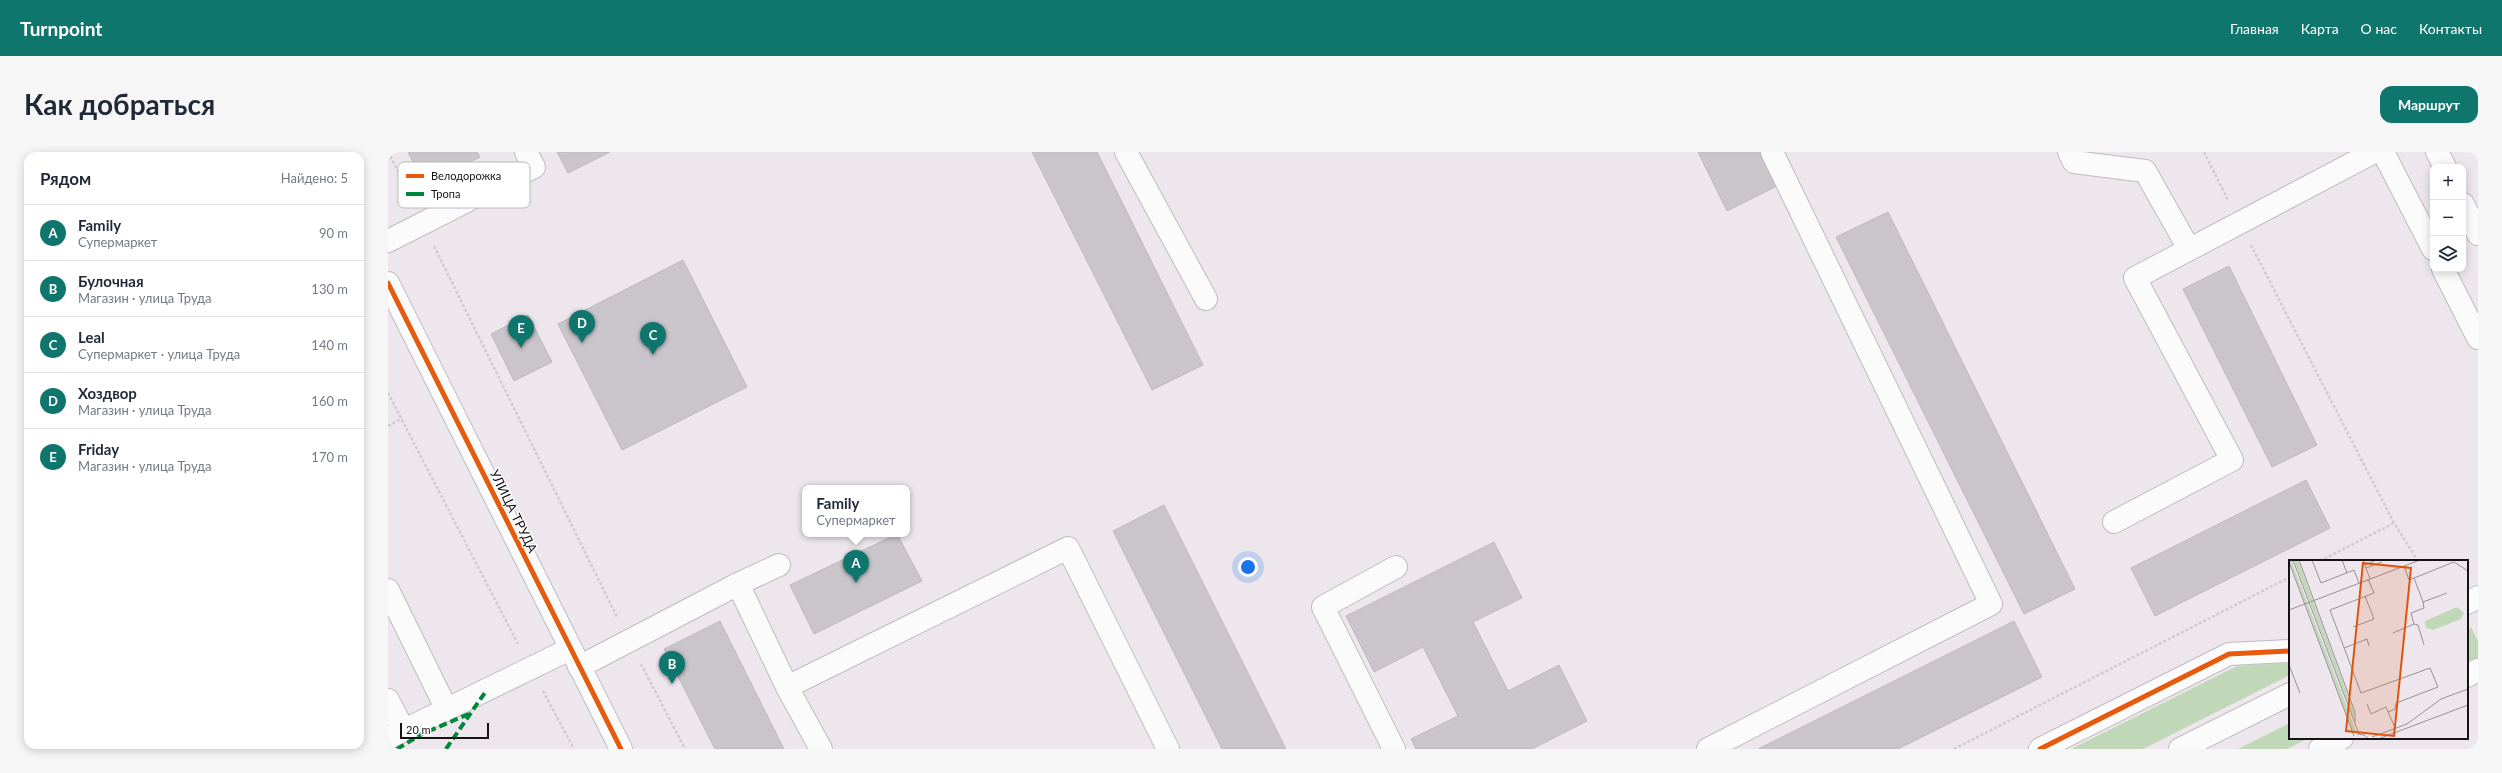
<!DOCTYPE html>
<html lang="ru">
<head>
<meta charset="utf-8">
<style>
	:root { --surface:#fff; --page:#f6f6f7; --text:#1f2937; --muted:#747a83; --line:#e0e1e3; --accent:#0f766e }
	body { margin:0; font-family:Lato,sans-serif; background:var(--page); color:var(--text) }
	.controls { position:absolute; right:12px; top:12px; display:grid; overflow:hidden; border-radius:8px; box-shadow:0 2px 10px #0003 }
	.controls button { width:36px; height:36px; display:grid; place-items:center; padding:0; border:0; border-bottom:1px solid var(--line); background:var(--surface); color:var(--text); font:20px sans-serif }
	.scale { position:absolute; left:12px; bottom:10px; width:89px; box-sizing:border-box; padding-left:4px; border:2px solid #151115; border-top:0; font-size:11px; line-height:14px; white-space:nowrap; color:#151115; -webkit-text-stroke:3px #fff; paint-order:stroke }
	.you { position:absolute; left:860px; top:415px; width:14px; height:14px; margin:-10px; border:3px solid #fff; border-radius:50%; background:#1a73e8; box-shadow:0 0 0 6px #1a73e833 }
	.badge { display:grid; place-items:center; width:26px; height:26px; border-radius:50%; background:var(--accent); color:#fff; font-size:13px; font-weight:700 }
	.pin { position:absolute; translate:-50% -33px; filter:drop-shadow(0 1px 2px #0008) }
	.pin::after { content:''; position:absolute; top:21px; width:14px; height:12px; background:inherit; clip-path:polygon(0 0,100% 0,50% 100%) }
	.popup { position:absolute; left:414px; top:333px; width:108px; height:52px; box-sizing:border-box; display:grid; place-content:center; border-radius:8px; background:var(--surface); filter:drop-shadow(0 1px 3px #0005); font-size:13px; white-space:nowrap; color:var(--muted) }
	.popup b { font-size:15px; color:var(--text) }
	.popup::after { content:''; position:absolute; left:50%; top:100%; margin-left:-8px; border:8px solid transparent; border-top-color:var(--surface) }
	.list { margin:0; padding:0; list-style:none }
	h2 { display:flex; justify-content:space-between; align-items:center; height:52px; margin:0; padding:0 16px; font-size:17px }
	h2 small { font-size:13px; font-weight:400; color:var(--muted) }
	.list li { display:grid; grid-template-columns:26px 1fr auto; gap:12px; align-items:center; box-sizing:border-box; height:56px; padding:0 16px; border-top:1px solid var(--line) }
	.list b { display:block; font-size:15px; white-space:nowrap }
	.list p { margin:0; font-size:13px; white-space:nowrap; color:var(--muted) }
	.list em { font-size:13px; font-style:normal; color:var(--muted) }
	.icon { flex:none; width:22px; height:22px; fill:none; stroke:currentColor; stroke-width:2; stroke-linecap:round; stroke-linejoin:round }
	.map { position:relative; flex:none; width:2090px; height:597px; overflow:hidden; border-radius:12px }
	header { display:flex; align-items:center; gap:24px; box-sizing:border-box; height:56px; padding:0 20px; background:var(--accent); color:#fff }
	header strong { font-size:19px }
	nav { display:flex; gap:22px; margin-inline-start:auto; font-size:14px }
	.intro { display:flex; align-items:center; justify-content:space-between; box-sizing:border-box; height:96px; padding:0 24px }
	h1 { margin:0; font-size:28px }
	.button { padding:10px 18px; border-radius:12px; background:var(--accent); color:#fff; font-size:14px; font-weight:700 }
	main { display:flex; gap:24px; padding:0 24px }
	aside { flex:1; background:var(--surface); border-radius:12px; box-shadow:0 2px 10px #0003 }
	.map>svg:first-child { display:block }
	.green { fill:#c0d8b8 }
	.building { fill:#c9c5cb; stroke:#bdb9be }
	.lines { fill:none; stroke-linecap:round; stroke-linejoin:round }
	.minor-casing { stroke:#bfbbbf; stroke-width:24 }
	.path { stroke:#ceccce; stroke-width:2.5; stroke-dasharray:3 2; stroke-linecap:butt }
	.minor { stroke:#fcfbfc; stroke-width:22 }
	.quiet { stroke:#00873e; stroke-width:4; stroke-dasharray:8 4; stroke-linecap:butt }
	.cycleway-casing { stroke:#fff; stroke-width:8 }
	.cycleway { stroke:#e8590c; stroke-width:5 }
	.labels { text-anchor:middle; stroke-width:3; stroke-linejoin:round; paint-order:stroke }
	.street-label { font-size:13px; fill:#151115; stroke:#fff }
	.inset-road { fill:none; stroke:#979197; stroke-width:1 }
	.view { fill:#dd550c; fill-opacity:0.15; stroke:#dd550c; stroke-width:2 }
	.inset-edge { fill:none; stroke:#151115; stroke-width:2 }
	.key { fill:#fff; stroke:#b9b8b9; stroke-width:1 }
	.key-label { font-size:11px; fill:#151115 }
</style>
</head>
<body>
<header>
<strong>Turnpoint</strong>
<nav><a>Главная</a><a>Карта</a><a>О нас</a><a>Контакты</a></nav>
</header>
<div class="intro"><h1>Как добраться</h1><a class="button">Маршрут</a></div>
<main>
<aside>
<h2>Рядом<small>Найдено: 5</small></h2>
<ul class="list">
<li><span class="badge">A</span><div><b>Family</b><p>Супермаркет</p></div><em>90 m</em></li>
<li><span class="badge">B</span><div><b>Булочная</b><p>Магазин · улица Труда</p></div><em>130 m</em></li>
<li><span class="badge">C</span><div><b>Leal</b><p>Супермаркет · улица Труда</p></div><em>140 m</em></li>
<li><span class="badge">D</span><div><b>Хоздвор</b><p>Магазин · улица Труда</p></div><em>160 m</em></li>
<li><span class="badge">E</span><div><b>Friday</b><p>Магазин · улица Труда</p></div><em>170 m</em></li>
</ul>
</aside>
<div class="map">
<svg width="2090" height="597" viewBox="0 0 2090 597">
	<rect width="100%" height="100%" fill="#ede7ed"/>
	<g class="green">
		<path d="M2083,475L2090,489V508H2079V481Z"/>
		<path d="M1902,511V523L1755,597H1683L1849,514Z"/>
		<path d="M1902,571V586H1921L1899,597H1850Z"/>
	</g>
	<g class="building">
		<path d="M20,0H89L92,5L36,34Z"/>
		<path d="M169,0H222L180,21Z"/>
		<path d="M644,0H709L815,213L764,238Z"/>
		<path d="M1310,0H1374L1391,33L1339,59Z"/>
		<path d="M1500,60L1687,437L1636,462L1448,85Z"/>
		<path d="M295,108L359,235L234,298L170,172Z"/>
		<path d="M1841,114L1929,293L1884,315L1795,137Z"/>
		<path d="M140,163L164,210L126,229L103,182Z"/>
		<path d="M1918,328L1942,376L1767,464L1743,416Z"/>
		<path d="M776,353L898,597H834L725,379Z"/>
		<path d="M509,382L534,429L426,482L402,433Z"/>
		<path d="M1106,390L1134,446L1085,470L1120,539L1171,513L1199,569L1144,597H1028L1023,587L1070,564L1035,495L986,520L958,464Z"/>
		<path d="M332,469L396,597H327L276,497Z"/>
		<path d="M1626,469L1654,525L1510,597H1370Z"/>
	</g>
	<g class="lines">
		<defs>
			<g id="minor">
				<path d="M738,0L818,147"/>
				<path d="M1681,0L1686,10L1757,19L1801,97"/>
				<path d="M1995,0L2045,97"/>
				<path d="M2049,0L2057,15"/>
				<path d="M2075,52L2090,82"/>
				<path d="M0,89L146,15L138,0"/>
				<path d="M2055,117L2090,186"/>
				<path d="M0,131L233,597"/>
				<path d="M1726,370L1844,308L1747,126L1986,0"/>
				<path d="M350,432L391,413"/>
				<path d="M0,438L59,558"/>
				<path d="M2079,451L2090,445"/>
				<path d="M191,515L350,432L399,535L433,597"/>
				<path d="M2079,524L2090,518"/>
				<path d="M399,535L680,396L780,597"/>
				<path d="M0,548L16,579"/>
				<path d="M0,586L182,497"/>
				<path d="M1006,597L935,455L1008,415"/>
				<path d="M1320,597L1603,452L1384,0"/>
				<path d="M1652,597L1841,502L1902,499"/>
				<path d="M1792,597L1902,542"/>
				<path d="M1932,597L1954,586"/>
			</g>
		</defs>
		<use href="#minor" class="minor-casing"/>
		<g class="path">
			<path d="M0,0L24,46"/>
			<path d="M1816,0L1840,48"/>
			<path d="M1863,93L2006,371L2030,409"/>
			<path d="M46,94L229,465"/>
			<path d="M0,241L130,492"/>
			<path d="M0,274L13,267"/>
			<path d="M1932,409L2006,371"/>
			<path d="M253,512L297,597"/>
			<path d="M155,539L186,597"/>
			<path d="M1566,597L1902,425"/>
		</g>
		<use href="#minor" class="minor"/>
		<g class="quiet">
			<path d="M9,597L34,582L83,561"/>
			<path d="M58,597L98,539"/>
		</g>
		<defs>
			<g id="cycleway">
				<path d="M0,131L233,597"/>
				<path d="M1652,597L1841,502L1902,499"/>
			</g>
		</defs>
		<use href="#cycleway" class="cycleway-casing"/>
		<use href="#cycleway" class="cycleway"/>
	</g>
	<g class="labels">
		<g class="street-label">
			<text transform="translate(126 359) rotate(64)" y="5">УЛИЦА ТРУДА</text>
		</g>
	</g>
	<g transform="translate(1901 408)">
		<rect width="179" height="179" fill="#ede7ed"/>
		<path d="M0,0H2L67,171L64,172ZM5,0H9L65,152V159ZM168,47L175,53L172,59L144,70L137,68L136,61Z" fill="#c0d8b8"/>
		<path class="inset-road" d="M4,0L70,174M10,0L66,152V162M23,0L32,23L65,10L70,23M53,0L58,13M74,0L81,19M0,2L65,176M76,5L87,0M115,6L120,20L165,2L179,11M77,8L93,2M125,18L134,42L158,33M79,19L85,33L41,50L72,133L141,108L149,127L107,143L106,149L99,152M0,50L131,0M125,64L129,65L135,85M64,67L85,59L76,36M104,73L125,64L122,53L135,48L134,42M55,88L78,79L80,86M0,105L11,133M78,144L82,154L97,147L106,168M68,174L75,175L80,179M83,177L118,164L152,139L179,129M89,179L179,145"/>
		<path class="view" d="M74,3L122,8L105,176L57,171Z"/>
		<rect width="179" height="179" class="inset-edge"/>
	</g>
	<rect x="10" y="10" width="132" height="46" rx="6" class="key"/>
	<rect x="18" y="22" width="18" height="4" fill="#e8590c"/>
	<rect x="18" y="40" width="18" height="4" fill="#00873e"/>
	<g class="key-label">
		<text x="43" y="28">Велодорожка</text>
		<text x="43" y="46">Тропа</text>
	</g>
</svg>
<div class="controls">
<button>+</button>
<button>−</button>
<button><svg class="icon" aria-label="layers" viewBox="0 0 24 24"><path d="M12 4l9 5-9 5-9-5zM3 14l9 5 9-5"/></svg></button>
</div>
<div class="scale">20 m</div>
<div class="you"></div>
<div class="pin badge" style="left:468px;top:431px">A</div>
<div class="popup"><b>Family</b>Супермаркет</div>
<div class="pin badge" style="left:284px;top:532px">B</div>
<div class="pin badge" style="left:265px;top:203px">C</div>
<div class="pin badge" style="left:194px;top:191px">D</div>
<div class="pin badge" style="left:133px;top:196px">E</div>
</div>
</main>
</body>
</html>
